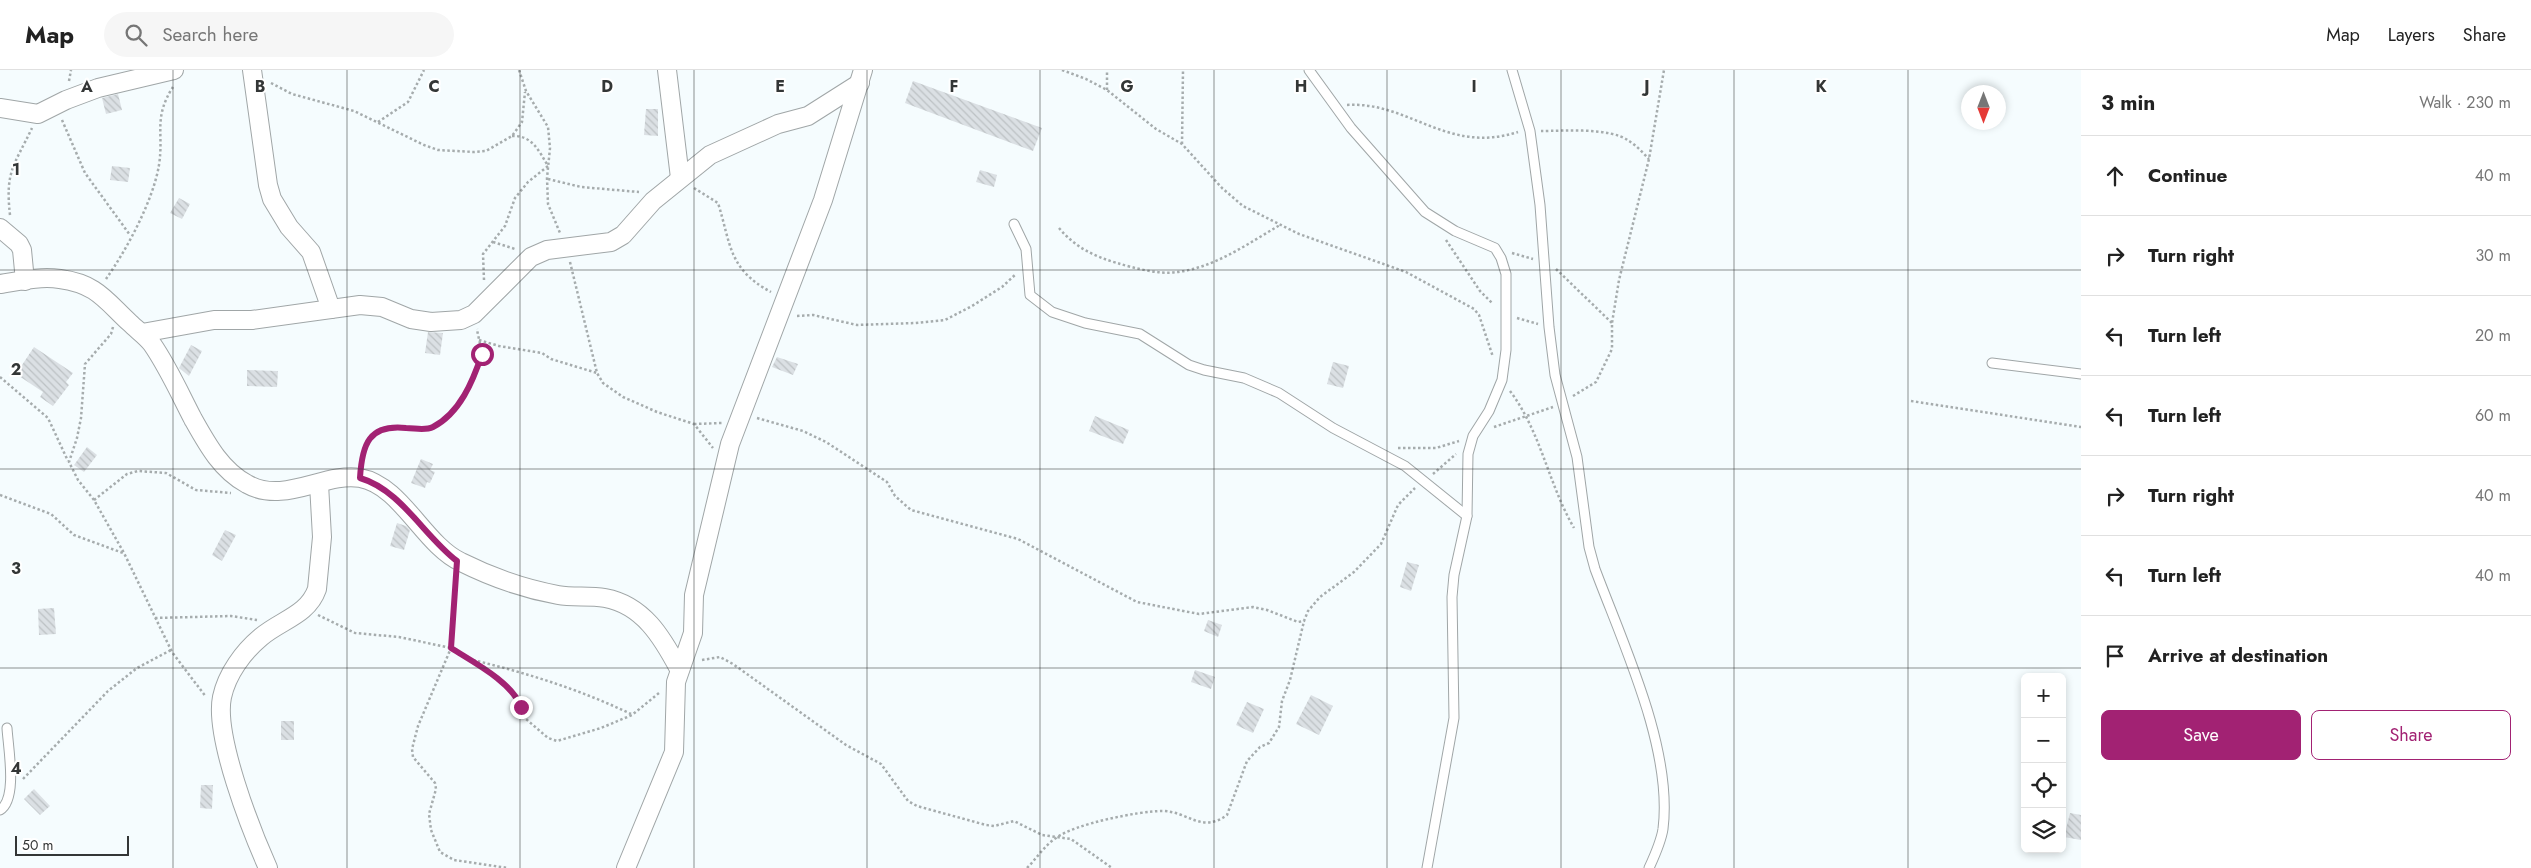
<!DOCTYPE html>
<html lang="en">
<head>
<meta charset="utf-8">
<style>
	:root { --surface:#fff; --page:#f6f6f6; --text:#222; --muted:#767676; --line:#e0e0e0; --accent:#a22273 }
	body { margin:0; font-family:Jost,sans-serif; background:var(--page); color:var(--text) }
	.controls { position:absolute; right:15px; bottom:15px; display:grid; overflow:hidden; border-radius:8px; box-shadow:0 2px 8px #0003 }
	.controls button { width:45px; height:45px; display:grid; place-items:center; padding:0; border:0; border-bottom:1px solid var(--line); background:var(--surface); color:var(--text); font:25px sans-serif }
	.compass { position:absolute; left:1961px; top:15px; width:45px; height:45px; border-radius:50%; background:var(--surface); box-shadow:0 2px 8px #0003; rotate:180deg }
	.scale { position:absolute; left:15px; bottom:12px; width:114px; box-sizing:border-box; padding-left:5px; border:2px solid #333636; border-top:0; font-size:14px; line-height:18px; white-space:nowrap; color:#333636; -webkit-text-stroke:4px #fff; paint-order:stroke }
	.stop { position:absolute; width:15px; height:15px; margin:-11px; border:4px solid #a22273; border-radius:50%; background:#fff }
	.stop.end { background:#a22273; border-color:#fff; box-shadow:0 1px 5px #0008 }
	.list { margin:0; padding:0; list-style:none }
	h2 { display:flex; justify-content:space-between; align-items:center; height:65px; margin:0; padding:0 20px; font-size:21px }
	h2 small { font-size:16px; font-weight:400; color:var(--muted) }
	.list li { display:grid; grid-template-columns:32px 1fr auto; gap:15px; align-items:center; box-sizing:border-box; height:80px; padding:0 20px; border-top:1px solid var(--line) }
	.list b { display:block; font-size:19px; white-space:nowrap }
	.list em { font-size:16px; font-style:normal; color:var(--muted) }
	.actions { display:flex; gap:10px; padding:15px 20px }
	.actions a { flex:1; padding:11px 0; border:1px solid var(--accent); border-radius:8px; text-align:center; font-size:18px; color:var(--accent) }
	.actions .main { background:var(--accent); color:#fff }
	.icon { flex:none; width:28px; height:28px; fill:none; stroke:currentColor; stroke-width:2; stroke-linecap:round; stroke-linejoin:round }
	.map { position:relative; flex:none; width:2081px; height:798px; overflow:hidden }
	header { display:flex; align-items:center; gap:30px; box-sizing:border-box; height:70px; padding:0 25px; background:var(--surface); border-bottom:1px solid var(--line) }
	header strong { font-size:24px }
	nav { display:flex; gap:28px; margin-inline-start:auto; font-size:18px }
	.search { width:350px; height:45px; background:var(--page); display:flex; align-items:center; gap:12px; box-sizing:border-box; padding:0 18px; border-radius:28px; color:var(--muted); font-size:19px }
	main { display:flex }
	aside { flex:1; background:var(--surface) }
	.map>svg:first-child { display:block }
	.building { fill:url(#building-back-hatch) }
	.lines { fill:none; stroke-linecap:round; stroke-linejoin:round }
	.lane-casing { stroke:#a0a6a7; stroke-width:11 }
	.street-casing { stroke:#a0a6a7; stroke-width:20 }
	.path { stroke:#a6acad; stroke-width:2.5; stroke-dasharray:2.5 2.5; stroke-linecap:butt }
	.lane { stroke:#fff; stroke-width:9 }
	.street { stroke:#fff; stroke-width:18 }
	.route { stroke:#a22273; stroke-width:6 }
	.grid { fill:none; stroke:#333636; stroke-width:1; stroke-opacity:0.55 }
	.grid-label { font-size:16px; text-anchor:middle; font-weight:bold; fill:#333636; stroke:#fff; stroke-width:4; stroke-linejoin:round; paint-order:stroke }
</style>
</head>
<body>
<header>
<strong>Map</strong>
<div class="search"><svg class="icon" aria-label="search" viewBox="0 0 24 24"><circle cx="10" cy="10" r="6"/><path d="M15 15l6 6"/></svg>Search here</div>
<nav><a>Map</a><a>Layers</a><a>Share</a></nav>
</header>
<main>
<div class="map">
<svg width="2081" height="798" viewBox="0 0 2081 798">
	<defs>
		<pattern id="building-back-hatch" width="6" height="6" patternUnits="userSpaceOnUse" patternTransform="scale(1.25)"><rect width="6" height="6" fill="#dbe0e4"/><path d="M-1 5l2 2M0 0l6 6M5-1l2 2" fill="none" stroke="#bcc1c4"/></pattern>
	</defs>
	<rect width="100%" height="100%" fill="#f5fcfe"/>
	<g class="building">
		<path d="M913,11L1042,58L1033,81L905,33Z"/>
		<path d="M118,24L122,40L106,44L102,28Z"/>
		<path d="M646,39H658V66L644,65Z"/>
		<path d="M112,96L130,98L128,112L110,110Z"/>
		<path d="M980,100L997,105L994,117L976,112Z"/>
		<path d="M179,128L190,134L182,149L170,143Z"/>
		<path d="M428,262L443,263L440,285L425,283Z"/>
		<path d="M191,275L202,281L189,306L179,298Z"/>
		<path d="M34,277L73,303L66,312L69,315L53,336L40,327L43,322L16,304Z"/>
		<path d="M777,287L798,294L793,305L772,297Z"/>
		<path d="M1333,292L1349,296L1343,318L1327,314Z"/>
		<path d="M247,300L278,301L277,317L247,316Z"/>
		<path d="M1095,346L1129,360L1123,374L1089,361Z"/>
		<path d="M87,377L97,385L84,402L74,395Z"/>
		<path d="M421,389L433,394L430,400L435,402L430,413L427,412L425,418L411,413Z"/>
		<path d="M397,453L406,456L410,460L404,480L390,476Z"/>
		<path d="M225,460L236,465L222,491L212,485Z"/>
		<path d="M1407,492L1419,495L1411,521L1400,517Z"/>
		<path d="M54,538L56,564L39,565L38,539Z"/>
		<path d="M1208,550L1222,555L1218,567L1204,561Z"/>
		<path d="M1195,600L1215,607L1211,619L1191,612Z"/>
		<path d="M1311,625L1333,636L1319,665L1296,654Z"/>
		<path d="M1247,632L1264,639L1253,663L1236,655Z"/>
		<rect x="281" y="651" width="13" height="19"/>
		<path d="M201,715H213L212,739L200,738Z"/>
		<path d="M34,719L50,736L40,745L24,729Z"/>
		<path d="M2070,743L2081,745V770L2064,767Z"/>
	</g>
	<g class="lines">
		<defs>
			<g id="lane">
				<path d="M1309,0L1351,58L1425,142L1455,161L1495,178L1501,188L1506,204V280L1502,310L1489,341L1473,366L1468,384L1467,446L1454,505L1452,527L1454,648L1427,798"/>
				<path d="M1512,0L1530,61L1540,135L1549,257L1555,305L1577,387L1589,477L1595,499C1623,574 1673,679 1663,759C1661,772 1655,785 1649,798"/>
				<path d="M1014,154L1026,179L1030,225L1052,242L1085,253L1140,264L1189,295L1204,300L1244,308L1279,323L1333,358L1405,396L1467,446"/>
				<path d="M1992,293L2081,304"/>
				<path d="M0,740C18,729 8,677 7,658"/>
			</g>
			<g id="street">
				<path d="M252,0L268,115L272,129L289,157L311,182L331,239"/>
				<path d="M667,0L680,108"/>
				<path d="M0,38L38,44L66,30L98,18L174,0"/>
				<path d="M0,158L19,174L22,180L25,211"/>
				<path d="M0,214C19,211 40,206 60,209C97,214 105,230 130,253C137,260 146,266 152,274C168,297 180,324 193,349C207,374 221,400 247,414C284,435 325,402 360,408C401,415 424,475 461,492C491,507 525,519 558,525C573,528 589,525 605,528C643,535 662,567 679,599"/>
				<path d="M142,263L214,250H252L360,235L382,237L411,249L431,252L461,250L474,244L531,187L547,180L611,172L623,165L653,131L710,85L778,54L808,46L860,13"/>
				<path d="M268,798C251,760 214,666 222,627C227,604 243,582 261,567C281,550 308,545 317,519L322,467L319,414"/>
				<path d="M626,798L674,682L676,612L693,563L694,525L730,374L823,130L863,0"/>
			</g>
		</defs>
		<use href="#lane" class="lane-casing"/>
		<use href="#street" class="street-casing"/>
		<g class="path">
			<path d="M519,0L526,21L548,57L550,78L547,108L548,134L560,163"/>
			<path d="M1062,0L1086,9L1107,20L1156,59L1182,74L1222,118L1243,136L1299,164L1406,202L1474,239L1479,245L1493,287"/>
			<path d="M69,11L71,0"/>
			<path d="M271,13L292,24L354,41L424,75L438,80L474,82L486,81L512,66L522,52L525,22"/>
			<path d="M1107,20V0"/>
			<path d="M1347,35C1409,31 1447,85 1518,62"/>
			<path d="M62,50L85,103L130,165"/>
			<path d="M378,52L408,32L424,0"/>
			<path d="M1541,61C1564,61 1610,57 1629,71C1636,75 1643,83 1649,89"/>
			<path d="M1182,74L1183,0"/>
			<path d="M548,109L581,117L639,122"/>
			<path d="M694,118L718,133C731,174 728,199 771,222"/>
			<path d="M10,145C5,101 14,96 32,58"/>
			<path d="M1059,158C1075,177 1093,186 1117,193C1134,198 1159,205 1177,202C1214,198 1249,173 1280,155"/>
			<path d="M1446,170L1480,221L1493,234"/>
			<path d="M493,172L515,179"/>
			<path d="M1512,183L1533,189"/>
			<path d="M570,192L597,303L603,313L623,327L657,342L694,354L713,378"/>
			<path d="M1556,199L1612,253"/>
			<path d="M106,209C127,179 153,131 159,95C164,63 153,48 173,17"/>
			<path d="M484,210L483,184L505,156L515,128L528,112L548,96C539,81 532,65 512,66"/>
			<path d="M797,246L813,245L857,255L915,253L945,250L972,236L1002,217L1016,204"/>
			<path d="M1517,248L1538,254"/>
			<path d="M113,257L111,264L85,294L81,348L77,368L69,392L78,410L94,430L124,483L172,582L206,627"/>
			<path d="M479,270L499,276L542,283L551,289L597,303"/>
			<path d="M0,307L48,348L68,391"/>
			<path d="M1510,321C1541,362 1548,413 1574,458"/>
			<path d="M1573,326L1596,312L1612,279V253L1619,210L1649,89L1664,0"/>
			<path d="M1911,331L2081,357"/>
			<path d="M757,348L803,361L826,372L887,412L895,426L911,440L1018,469L1137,532L1199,544L1253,537L1267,540L1298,552L1304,551L1308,541L1320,527L1354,502L1381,474L1398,435L1415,418"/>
			<path d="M694,354L722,353"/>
			<path d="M1494,357L1553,337"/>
			<path d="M1398,378H1436L1459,371"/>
			<path d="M361,394L366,374L380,359C395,355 410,361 426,359C451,355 478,310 481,286C482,278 478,267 477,259"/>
			<path d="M1433,404L1456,384"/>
			<path d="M0,425L51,444L74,465L123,483"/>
			<path d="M94,430L127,404L138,401L166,403L196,420L231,423"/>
			<path d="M456,507L451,578L418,656L412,679L413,687L435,713L436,719L429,744L431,760L440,782L454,790L508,798"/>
			<path d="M318,545L355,563L399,567L451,578L489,602L519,630L526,649L548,668L557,671L601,658L632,645L659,623"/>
			<path d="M155,548L231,546L257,550"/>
			<path d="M473,590C527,603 581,620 631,644"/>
			<path d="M702,590L720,587L733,594L846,675L881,694L908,731L917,736L986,755L994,756L1014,751L1042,765L1071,769L1112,798"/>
			<path d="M23,709L108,621L137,598L171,580"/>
			<path d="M1027,798C1037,788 1044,776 1056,768C1074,754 1139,741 1162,741C1188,741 1201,764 1227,745L1247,691L1260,677L1269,673L1279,657L1282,631L1290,610L1304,551"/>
		</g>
		<use href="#lane" class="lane"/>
		<use href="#street" class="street"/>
	</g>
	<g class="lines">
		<path class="route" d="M482,284C473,311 460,343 433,357C425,361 415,358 406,358C369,354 362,374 360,408C401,420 424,466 457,491L451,578C473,592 512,612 521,637"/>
	</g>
	<path class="grid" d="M173,0V798M347,0V798M520,0V798M694,0V798M867,0V798M1040,0V798M1214,0V798M1387,0V798M1561,0V798M1734,0V798M1908,0V798M0,200H2081M0,399H2081M0,598H2081"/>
	<g class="grid-label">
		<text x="87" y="22">A</text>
		<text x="260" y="22">B</text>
		<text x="434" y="22">C</text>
		<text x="607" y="22">D</text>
		<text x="780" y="22">E</text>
		<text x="954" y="22">F</text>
		<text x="1127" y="22">G</text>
		<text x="1301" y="22">H</text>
		<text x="1474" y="22">I</text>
		<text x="1647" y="22">J</text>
		<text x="1821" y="22">K</text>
		<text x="16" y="105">1</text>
		<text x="16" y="305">2</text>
		<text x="16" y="504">3</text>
		<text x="16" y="704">4</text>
	</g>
</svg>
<div class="controls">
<button>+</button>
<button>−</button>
<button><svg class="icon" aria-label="locate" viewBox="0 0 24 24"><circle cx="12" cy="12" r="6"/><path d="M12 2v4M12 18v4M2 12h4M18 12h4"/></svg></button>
<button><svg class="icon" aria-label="layers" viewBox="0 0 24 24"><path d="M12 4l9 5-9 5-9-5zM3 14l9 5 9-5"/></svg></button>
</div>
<svg class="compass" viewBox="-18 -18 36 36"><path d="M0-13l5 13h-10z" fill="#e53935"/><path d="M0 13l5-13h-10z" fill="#767676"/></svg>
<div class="scale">50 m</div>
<div class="stop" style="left:482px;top:284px"></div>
<div class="stop end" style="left:521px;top:637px"></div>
</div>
<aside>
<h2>3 min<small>Walk · 230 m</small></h2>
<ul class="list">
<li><svg class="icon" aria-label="ahead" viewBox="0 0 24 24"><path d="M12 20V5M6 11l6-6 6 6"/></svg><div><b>Continue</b></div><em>40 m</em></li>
<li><svg class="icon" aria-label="right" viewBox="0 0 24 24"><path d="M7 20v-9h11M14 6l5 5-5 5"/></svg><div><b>Turn right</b></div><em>30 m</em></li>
<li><svg class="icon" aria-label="left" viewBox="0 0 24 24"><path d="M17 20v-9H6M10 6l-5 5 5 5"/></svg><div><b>Turn left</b></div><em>20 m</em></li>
<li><svg class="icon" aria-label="left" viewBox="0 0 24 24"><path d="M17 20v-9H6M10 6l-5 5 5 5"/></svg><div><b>Turn left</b></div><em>60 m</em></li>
<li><svg class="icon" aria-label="right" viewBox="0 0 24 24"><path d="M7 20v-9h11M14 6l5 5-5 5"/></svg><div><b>Turn right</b></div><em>40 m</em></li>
<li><svg class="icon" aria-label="left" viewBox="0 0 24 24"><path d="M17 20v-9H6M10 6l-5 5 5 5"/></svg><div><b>Turn left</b></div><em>40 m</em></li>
<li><svg class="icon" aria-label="arrive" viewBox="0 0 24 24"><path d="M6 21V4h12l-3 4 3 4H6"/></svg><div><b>Arrive at destination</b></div></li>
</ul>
<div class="actions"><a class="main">Save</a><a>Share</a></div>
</aside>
</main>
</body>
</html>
